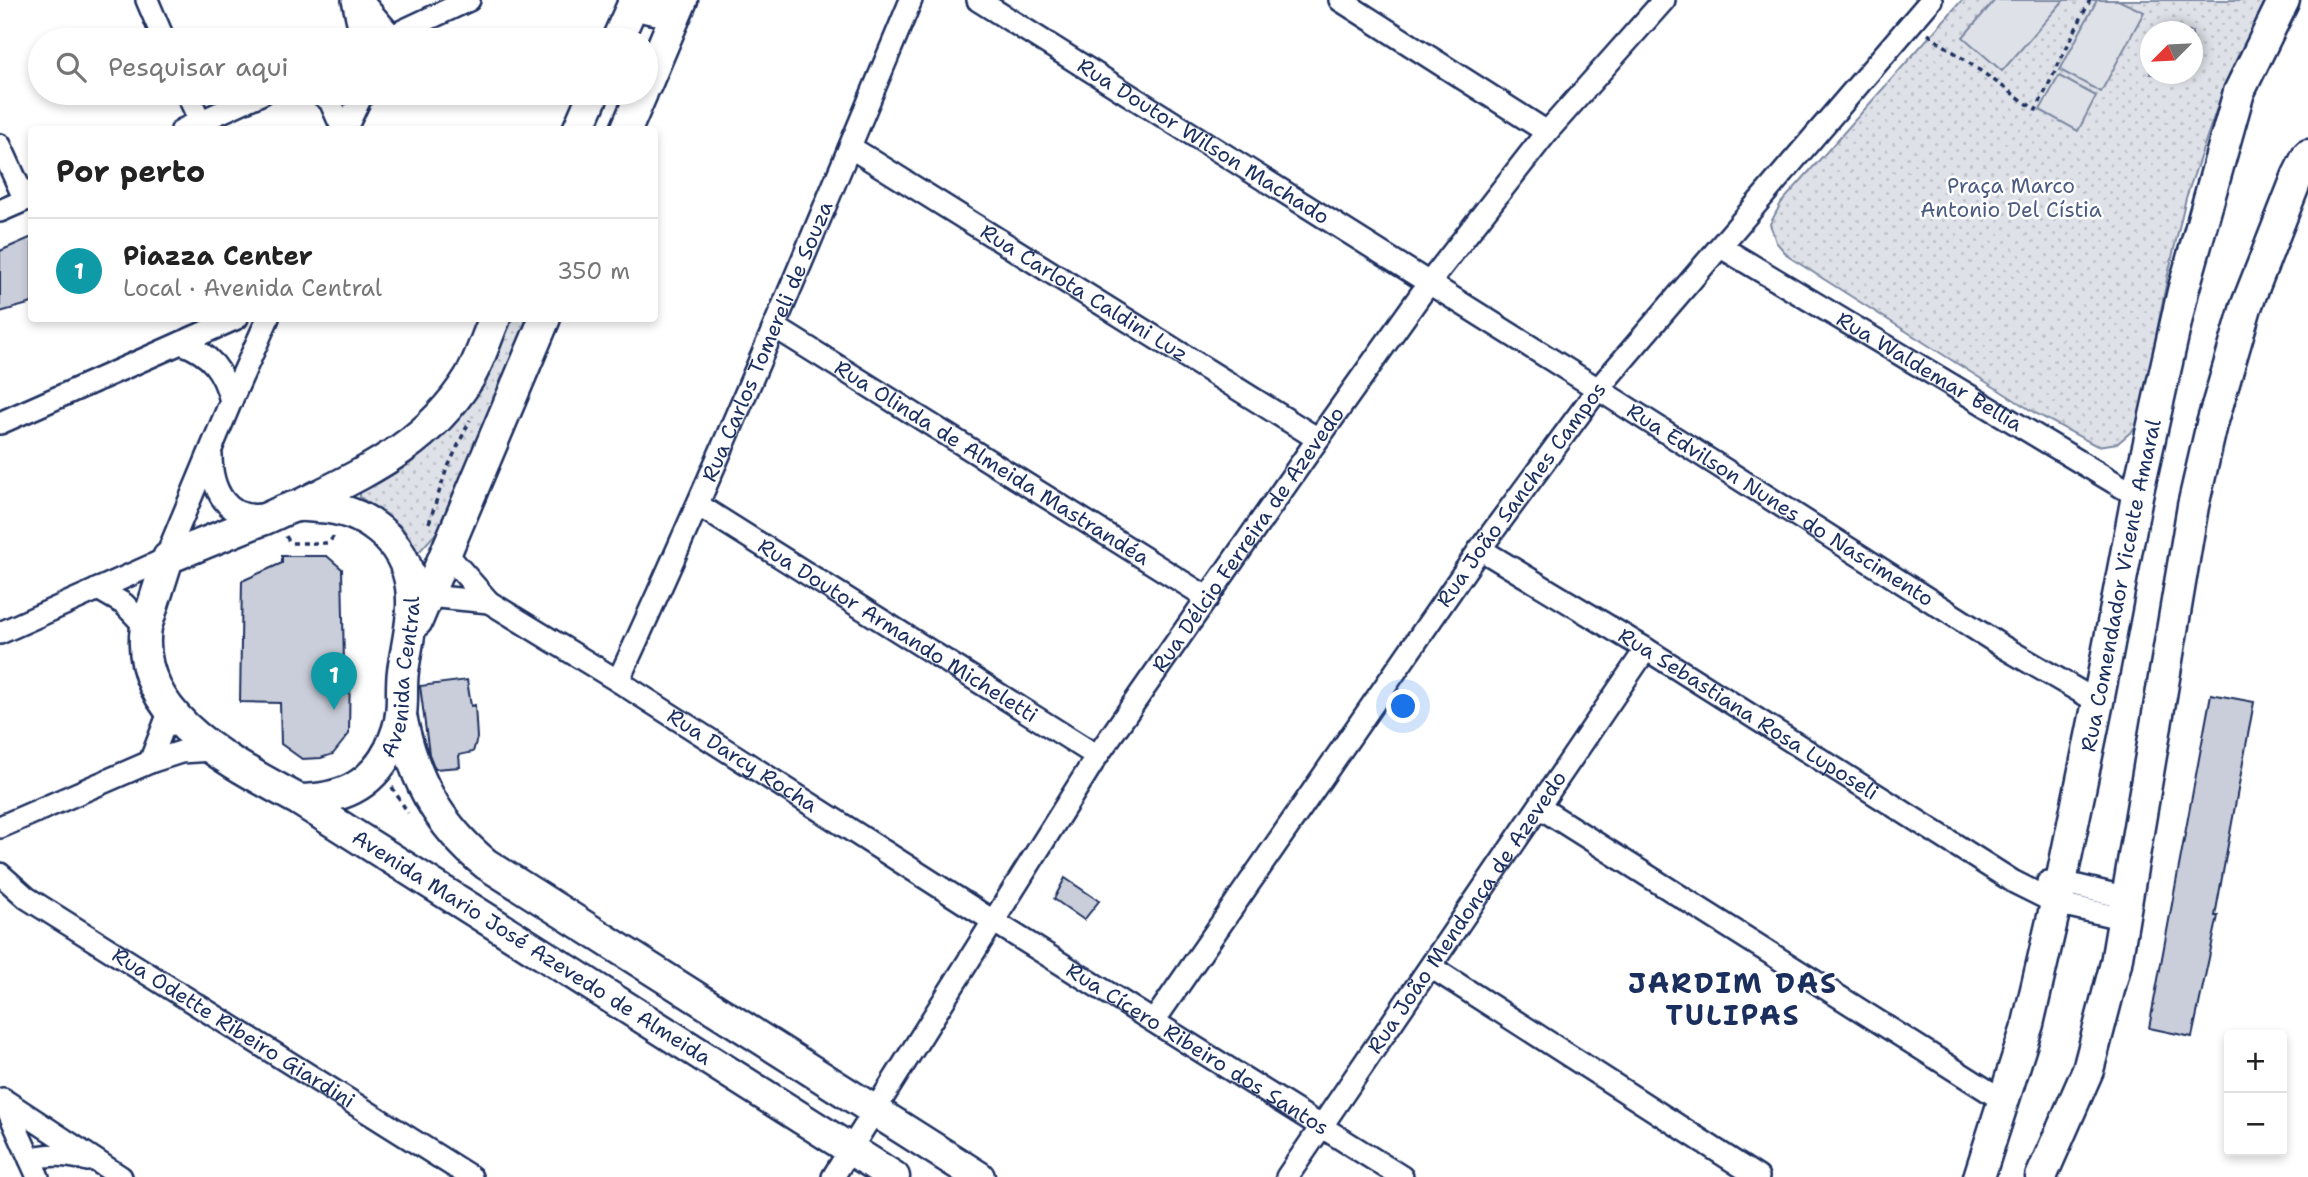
<!DOCTYPE html>
<html lang="pt">
<head>
<meta charset="utf-8">
<style>
	:root { --surface:#fff; --page:#f2f2f2; --text:#222; --muted:#767676; --line:#e0e0e0; --accent:#0b8043 }
	body { margin:0; font-family:"Shantell Sans",sans-serif; background:var(--page); color:var(--text) }
	.controls { position:absolute; right:21px; bottom:21px; display:grid; overflow:hidden; border-radius:7px; box-shadow:0 4px 10px #0003 }
	.controls button { width:63px; height:63px; display:grid; place-items:center; padding:0; border:0; border-bottom:2px solid var(--line); background:var(--surface); color:var(--text); font:35px sans-serif }
	.compass { position:absolute; left:2140px; top:21px; width:63px; height:63px; border-radius:50%; background:var(--surface); box-shadow:0 4px 10px #0003; rotate:246deg }
	.you { position:absolute; left:1404px; top:707px; width:24px; height:24px; margin:-18px; border:5px solid #fff; border-radius:50%; background:#1a73e8; box-shadow:0 0 0 10px #1a73e833 }
	.badge { display:grid; place-items:center; width:46px; height:46px; border-radius:50%; background:var(--accent); color:#fff; font-size:23px; font-weight:700 }
	.pin { position:absolute; translate:-50% -58px; filter:drop-shadow(0 2px 4px #0008) }
	.pin::after { content:''; position:absolute; top:37px; width:24px; height:21px; background:inherit; clip-path:polygon(0 0,100% 0,50% 100%) }
	.list { margin:0; padding:0; list-style:none }
	h2 { display:flex; justify-content:space-between; align-items:center; height:91px; margin:0; padding:0 28px; font-size:30px }
	h2 small { font-size:23px; font-weight:400; color:var(--muted) }
	.list li { display:grid; grid-template-columns:46px 1fr auto; gap:21px; align-items:center; box-sizing:border-box; height:105px; padding:0 28px; border-top:2px solid var(--line) }
	.list b { display:block; font-size:26px; white-space:nowrap }
	.list p { margin:0; font-size:23px; white-space:nowrap; color:var(--muted) }
	.list em { font-size:23px; font-style:normal; color:var(--muted) }
	.icon { flex:none; width:38px; height:38px; fill:none; stroke:currentColor; stroke-width:2; stroke-linecap:round; stroke-linejoin:round }
	.map { position:relative; flex:none; width:2308px; height:1177px; overflow:hidden }
	.search { position:absolute; background:var(--surface); box-shadow:0 4px 10px #0003; left:28px; top:28px; width:630px; height:77px; display:flex; align-items:center; gap:18px; box-sizing:border-box; padding:0 24px; border-radius:38px; color:var(--muted); font-size:26px }
	.panel { position:absolute; background:var(--surface); box-shadow:0 4px 10px #0003; left:28px; top:126px; width:630px; height:196px; border-radius:7px }
	.map>svg:first-child { display:block }
	.green { fill:url(#green-dots); stroke:#7c88a2; stroke-width:2; fill-rule:evenodd }
	.pitch { fill:#dee1e7; stroke:#7c88a2; stroke-width:2 }
	.building { fill:#caceda; stroke:#1b2f5e; stroke-width:2 }
	.lines { fill:none; stroke-linecap:round; stroke-linejoin:round }
	.street-casing { stroke:#1b2f5e; stroke-width:26 }
	.secondary-casing { stroke:#1b2f5e; stroke-width:35 }
	.path { stroke:#1b2f5e; stroke-width:3.5; stroke-dasharray:5 5; stroke-linecap:butt }
	.street { stroke:#fff; stroke-width:21 }
	.secondary { stroke:#fff; stroke-width:30 }
	.labels { text-anchor:middle; stroke-width:5; stroke-linejoin:round; paint-order:stroke }
	.street-label { font-size:21px; fill:#1b2f5e; stroke:#fff }
	.park-label { font-size:21px; fill:#4c5c80; stroke:#fff }
	.district-label { font-size:28px; font-weight:bold; letter-spacing:2px; fill:#1b2f5e; stroke:#fff }
</style>
</head>
<body>
<div class="map">
<svg width="2308" height="1177" viewBox="0 0 2308 1177">
	<defs>
		<pattern id="green-dots" width="8" height="8" patternUnits="userSpaceOnUse" patternTransform="scale(1.75)"><rect width="8" height="8" fill="#dee1e7"/><path d="M2 2h.1M6 6h.1" fill="none" stroke="#bec1c9" stroke-width="1.8" stroke-linecap="round"/></pattern>
	</defs>
	<rect width="100%" height="100%" fill="#fff"/>
	<filter id="ink" filterUnits="userSpaceOnUse"><feTurbulence type="fractalNoise" baseFrequency=".0143" numOctaves="2"/><feDisplacementMap in="SourceGraphic" scale="14" xChannelSelector="R" yChannelSelector="G"/><feConvolveMatrix kernelMatrix="1 2 1 2 8 2 1 2 1" color-interpolation-filters="sRGB"/></filter>
	<g filter="url(#ink)">
		<g class="green">
			<path d="M1962,0H2270L2219,102L2186,198L2167,279L2139,425L2118,443L2097,446L2035,413L1789,257L1776,242L1770,224L1781,203ZM2150,32H2192V74H2150Z"/>
			<path d="M511,319H532L438,531L418,553L402,527L360,497V489L481,386Z"/>
		</g>
		<g class="pitch">
			<path d="M1995,0H2064L2002,71L1963,37Z"/>
			<path d="M2097,0H2118L2144,12L2101,92L2060,70Z"/>
			<path d="M2059,76L2096,96L2078,131L2040,110Z"/>
		</g>
		<g class="building">
			<path d="M32,237V303L0,312V251Z"/>
			<path d="M282,556H327L342,569L344,664H350L349,734L333,754L321,758L302,759L281,744L280,703L240,702L242,581L282,563Z"/>
			<path d="M467,680L471,706L475,705L477,738L473,752L459,755L460,767L435,769L429,754L420,686Z"/>
			<path d="M2211,694L2254,702L2215,916H2218L2192,1037L2149,1028Z"/>
			<path d="M1065,878L1099,901L1084,920L1054,899Z"/>
		</g>
		<g class="lines">
			<defs>
				<g id="street">
					<path d="M147,0L164,40"/>
					<path d="M353,0L362,40"/>
					<path d="M361,0L392,36L390,40"/>
					<path id="s1" d="M978,0L1598,389L2005,648L2098,702"/>
					<path d="M1340,0L1547,132"/>
					<path d="M383,40L469,0"/>
					<path d="M187,93L200,121"/>
					<path d="M320,93L330,101L343,130"/>
					<path d="M182,130L263,93"/>
					<path d="M345,130L363,93"/>
					<path d="M0,145L25,200"/>
					<path id="s2" d="M850,147L1318,439"/>
					<path d="M0,211L32,197"/>
					<path id="s3" d="M1721,247L2137,496"/>
					<path id="s4" d="M775,327L1208,598"/>
					<path d="M181,343C211,354 223,370 231,401"/>
					<path d="M0,423L237,318"/>
					<path d="M211,455C211,489 227,523 267,514"/>
					<path id="s5" d="M698,505L1097,756"/>
					<path id="s6" d="M1480,549L1646,649L2014,882L2056,903L2125,919"/>
					<path id="s7" d="M446,553L489,602L618,681L993,921L1402,1177"/>
					<path d="M98,589L124,604L146,627"/>
					<path d="M428,596L489,602"/>
					<path d="M0,633L168,558L171,545L231,401L268,318"/>
					<path id="s8" d="M618,681C722,456 816,228 911,0"/>
					<path d="M150,762L170,710"/>
					<path d="M1539,807L2004,1101"/>
					<path d="M0,827L150,762L181,752L212,750"/>
					<path id="s9" d="M0,874L27,898L471,1177"/>
					<path d="M2048,882H2061L2128,898"/>
					<path d="M1431,967L1758,1177"/>
					<path id="s10" d="M1154,1021L1480,549L1598,389L1931,0"/>
					<path d="M3,1099L38,1177"/>
					<path d="M4,1100L121,1177"/>
					<path d="M30,1159C51,1153 67,1155 88,1160"/>
					<path id="s11" d="M833,1177L1097,756L1318,439L1429,283L1547,132L1664,0"/>
					<path id="s12" d="M1287,1177L1646,649"/>
				</g>
				<g id="secondary">
					<path d="M634,1C651,12 665,13 681,0"/>
					<path d="M617,40L635,0"/>
					<path d="M646,85L682,0"/>
					<path d="M578,130L594,93"/>
					<path d="M626,130L642,93"/>
					<path d="M298,506C365,472 427,446 469,378C480,360 486,338 495,318"/>
					<path d="M417,621L545,318"/>
					<path d="M401,716C413,777 437,824 486,864L979,1177"/>
					<path id="s13" d="M299,800C340,799 370,788 390,749C395,738 400,726 401,714C403,700 401,685 403,671C407,643 415,615 411,587C405,540 364,509 318,507C312,507 304,505 297,506C286,508 273,516 262,520C231,532 200,545 168,558L146,627C133,717 234,764 299,800L894,1177"/>
					<path id="s14" d="M1979,1177L2028,1024L2061,882L2098,702L2137,496L2183,291L2239,92L2284,0"/>
					<path d="M2041,1177L2088,1070L2116,963L2193,506L2212,424L2246,307L2298,175L2308,155"/>
				</g>
			</defs>
			<use href="#street" class="street-casing"/>
			<use href="#secondary" class="secondary-casing"/>
			<g class="path">
				<path d="M1928,34L2036,110L2090,0"/>
				<path d="M429,523L446,471L470,420"/>
				<path d="M286,536L290,543H329L335,534"/>
				<path d="M392,787L408,813"/>
			</g>
			<use href="#street" class="street"/>
			<use href="#secondary" class="secondary"/>
		</g>
	</g>
	<g class="labels">
		<g class="street-label">
			<text dy="7" stroke="none"><textPath href="#s1" startOffset="266">Rua Doutor Wilson Machado</textPath></text>
			<text dy="7" stroke="none"><textPath href="#s2" startOffset="276">Rua Carlota Caldini Luz</textPath></text>
			<text dy="7" stroke="none"><textPath href="#s8" startOffset="371">Rua Carlos Tomereli de Souza</textPath></text>
			<text dy="7" stroke="none"><textPath href="#s3" startOffset="243">Rua Waldemar Bellia</textPath></text>
			<text dy="7" stroke="none"><textPath href="#s4" startOffset="256">Rua Olinda de Almeida Mastrandéa</textPath></text>
			<text dy="7" stroke="none"><textPath href="#s10" startOffset="642">Rua João Sanches Campos</textPath></text>
			<text dy="7" stroke="none"><textPath href="#s1" startOffset="948">Rua Edvilson Nunes do Nascimento</textPath></text>
			<text dy="7" stroke="none"><textPath href="#s11" startOffset="761">Rua Délcio Ferreira de Azevedo</textPath></text>
			<text dy="7" stroke="none"><textPath href="#s14" startOffset="609">Rua Comendador Vicente Amaral</textPath></text>
			<text dy="7" stroke="none"><textPath href="#s5" startOffset="236">Rua Doutor Armando Micheletti</textPath></text>
			<text dy="7" stroke="none"><textPath href="#s13" startOffset="184">Avenida Central</textPath></text>
			<text dy="7" stroke="none"><textPath href="#s6" startOffset="315">Rua Sebastiana Rosa Luposeli</textPath></text>
			<text dy="7" stroke="none"><textPath href="#s7" startOffset="364">Rua Darcy Rocha</textPath></text>
			<text dy="7" stroke="none"><textPath href="#s12" startOffset="320">Rua João Mendonça de Azevedo</textPath></text>
			<text dy="7" stroke="none"><textPath href="#s13" startOffset="1164">Avenida Mario José Azevedo de Almeida</textPath></text>
			<text dy="7" stroke="none"><textPath href="#s9" startOffset="280">Rua Odette Ribeiro Giardini</textPath></text>
			<text dy="7" stroke="none"><textPath href="#s7" startOffset="903">Rua Cícero Ribeiro dos Santos</textPath></text>
		</g>
		<g class="park-label">
			<text x="2011" y="193">Praça Marco<tspan x="2011" dy="24">Antonio Del Cístia</tspan></text>
		</g>
		<g class="district-label">
			<text x="1733" y="993">JARDIM DAS<tspan x="1733" dy="32">TULIPAS</tspan></text>
		</g>
	</g>
</svg>
<div class="controls">
<button>+</button>
<button>−</button>
</div>
<svg class="compass" viewBox="-18 -18 36 36"><path d="M0-13l5 13h-10z" fill="#e53935"/><path d="M0 13l5-13h-10z" fill="#767676"/></svg>
<div class="you"></div>
<div class="pin badge" style="left:334px;top:710px;background:#0f9aa8">1</div>
<div class="search"><svg class="icon" aria-label="search" viewBox="0 0 24 24"><circle cx="10" cy="10" r="6"/><path d="M15 15l6 6"/></svg>Pesquisar aqui</div>
<section class="panel">
<h2>Por perto<small></small></h2>
<ul class="list">
<li><span class="badge" style="background:#0f9aa8">1</span><div><b>Piazza Center</b><p>Local · Avenida Central</p></div><em>350 m</em></li>
</ul>
</section>
</div>
</body>
</html>
